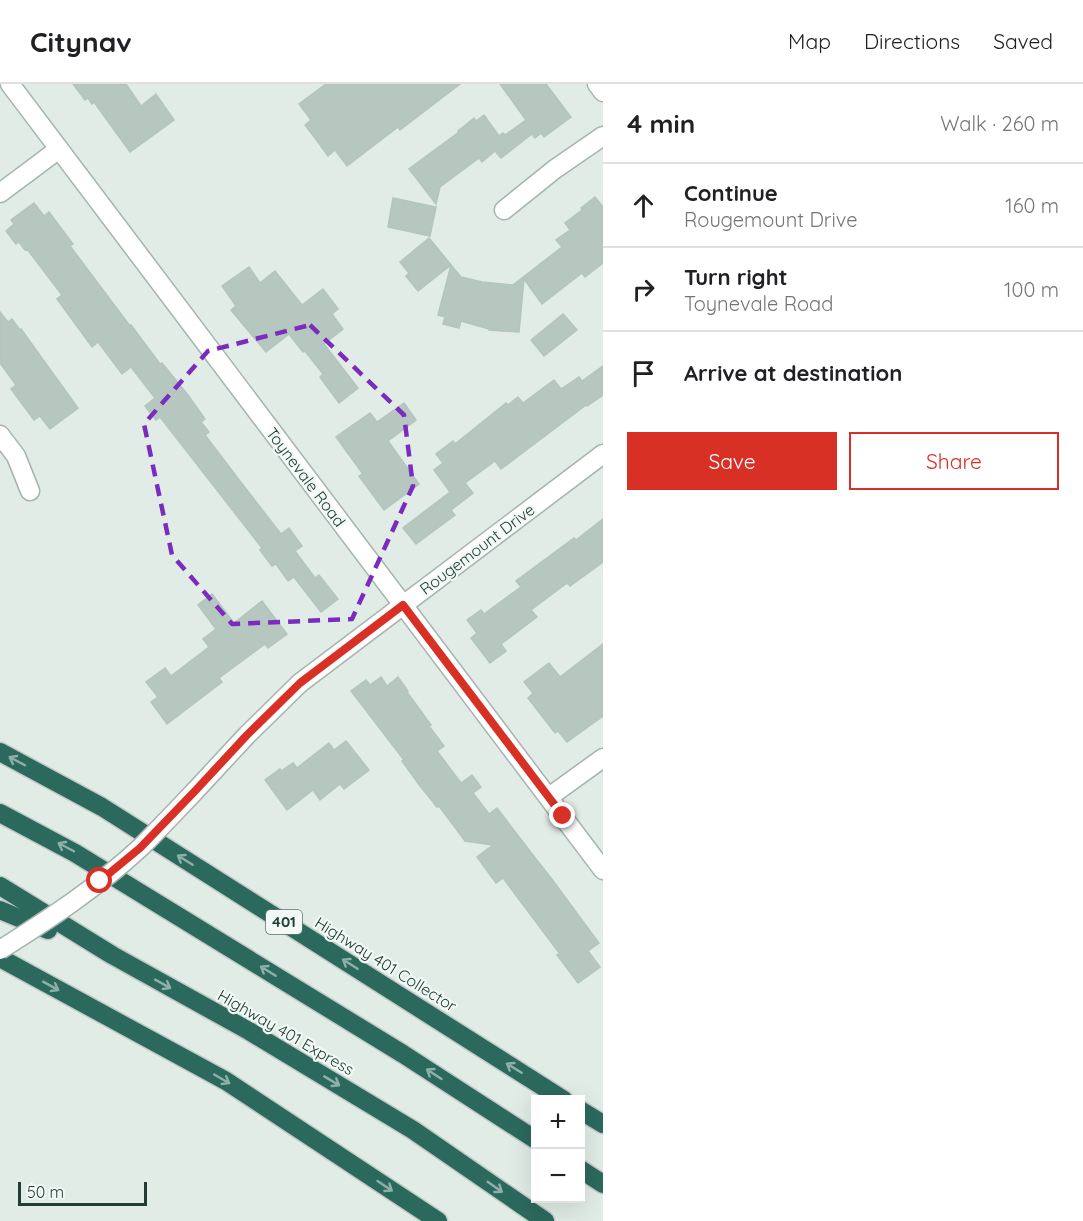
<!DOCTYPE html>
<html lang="en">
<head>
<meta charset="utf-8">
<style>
	:root { --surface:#fff; --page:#f6f6f6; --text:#202124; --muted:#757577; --line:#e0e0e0; --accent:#d93025 }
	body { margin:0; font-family:Quicksand,sans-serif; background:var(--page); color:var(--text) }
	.controls { position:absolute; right:18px; bottom:18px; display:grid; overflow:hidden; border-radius:0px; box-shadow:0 6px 24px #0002 }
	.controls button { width:54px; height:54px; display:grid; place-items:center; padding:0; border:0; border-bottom:2px solid var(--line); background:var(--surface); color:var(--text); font:30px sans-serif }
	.scale { position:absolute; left:18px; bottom:15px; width:129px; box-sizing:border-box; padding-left:6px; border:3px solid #213d35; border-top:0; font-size:16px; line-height:21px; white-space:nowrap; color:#213d35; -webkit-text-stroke:4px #f1f8f5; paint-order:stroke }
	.stop { position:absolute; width:18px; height:18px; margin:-14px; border:4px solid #d93025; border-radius:50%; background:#fff }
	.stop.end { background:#d93025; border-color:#fff; box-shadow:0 2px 6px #0008 }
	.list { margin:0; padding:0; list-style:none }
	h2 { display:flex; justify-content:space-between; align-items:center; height:78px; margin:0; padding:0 24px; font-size:26px }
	h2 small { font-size:20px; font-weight:400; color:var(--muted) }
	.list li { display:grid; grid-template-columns:39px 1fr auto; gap:18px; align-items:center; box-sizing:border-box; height:84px; padding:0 24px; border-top:2px solid var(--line) }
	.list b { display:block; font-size:22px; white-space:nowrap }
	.list p { margin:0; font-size:20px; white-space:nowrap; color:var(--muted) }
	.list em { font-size:20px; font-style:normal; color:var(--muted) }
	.actions { display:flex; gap:12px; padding:18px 24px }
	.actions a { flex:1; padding:14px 0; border:2px solid var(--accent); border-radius:0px; text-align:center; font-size:21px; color:var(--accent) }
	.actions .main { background:var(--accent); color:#fff }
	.icon { flex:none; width:33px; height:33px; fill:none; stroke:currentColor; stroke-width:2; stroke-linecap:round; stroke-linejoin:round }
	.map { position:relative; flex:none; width:603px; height:1137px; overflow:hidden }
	header { display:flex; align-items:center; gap:36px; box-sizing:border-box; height:84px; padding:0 30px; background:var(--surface); border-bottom:2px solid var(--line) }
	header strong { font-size:28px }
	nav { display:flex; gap:33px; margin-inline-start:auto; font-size:21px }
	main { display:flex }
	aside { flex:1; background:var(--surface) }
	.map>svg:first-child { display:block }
	.building { fill:#b6c7c0; stroke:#b3c5be; stroke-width:1.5 }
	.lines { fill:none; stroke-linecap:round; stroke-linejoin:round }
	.minor-casing { stroke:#a4b4ae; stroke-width:21 }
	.highway-casing { stroke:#c1c9c6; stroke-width:21 }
	.minor { stroke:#fff; stroke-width:18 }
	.highway { stroke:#2c695d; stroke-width:18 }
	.minor-bridge-casing { stroke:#a4b4ae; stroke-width:21; stroke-linecap:butt }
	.minor-bridge { stroke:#fff; stroke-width:18 }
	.oneway { stroke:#8eb0a9 }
	.route { stroke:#d93025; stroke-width:8 }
	.marked { fill:none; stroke:#7b2cbf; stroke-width:4.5; stroke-dasharray:12 8; stroke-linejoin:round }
	.labels { text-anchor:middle; stroke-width:4.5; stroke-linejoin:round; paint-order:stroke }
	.shield { fill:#f1f8f5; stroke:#5f756f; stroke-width:1.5 }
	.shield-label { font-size:15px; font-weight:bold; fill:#213d35 }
	.street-label { font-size:16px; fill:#213d35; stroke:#f1f8f5 }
</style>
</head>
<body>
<header>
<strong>Citynav</strong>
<nav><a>Map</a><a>Directions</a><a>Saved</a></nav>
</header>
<main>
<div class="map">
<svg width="603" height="1137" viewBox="0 0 603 1137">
	<rect width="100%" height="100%" fill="#e1ece7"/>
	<g class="building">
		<path d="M73,0H126L141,22L156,10L174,36L130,68L94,18L92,20L88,14L85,16Z"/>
		<path d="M326,0H460L400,46L398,43L347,82L335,66L328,72L315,54L305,41L311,36L299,20Z"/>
		<path d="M500,0H546L571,33L544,53L541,49L535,54L532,50L501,74L495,67L482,78L479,74L440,103L436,120L409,85L459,48L458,47L474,34L476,37L484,31L499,52L503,49L505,51L526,36Z"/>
		<path d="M595,113L603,123V179L585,193L582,189L542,220L524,195L519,248L489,246V245L461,237L459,244L443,240L445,233L438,231L451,181L461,193L482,198L513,201L562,163L556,156L570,146L565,139L582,126L581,124Z"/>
		<path d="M393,114L436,123L430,152L388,143Z"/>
		<path d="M34,119L44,132L49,128L73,160L70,162L130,242L131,241L160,280L162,279L188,311L205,335L201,338L209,348L205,351L243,401L281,450L289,444L302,462L295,467L315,494L319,491L338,515L321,528L294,493L288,497L276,480L272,482L260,466L262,464L160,333L156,336L145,322L155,314L131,283L122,290L98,258L92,263L57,215L62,211L27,165L25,166L19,158L16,160L6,147L14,140L11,136Z"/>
		<path d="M429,154L451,181L418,207L406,192L409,189L400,178Z"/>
		<path d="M249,183L260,199L275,187L302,221L323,205L338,225L332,230L343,245L324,260L358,304L339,319L320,293L323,290L305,267L303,268L289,250L266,268L231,226L236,222L222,202Z"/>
		<path d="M0,228L8,238L12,235L20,246L21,245L78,324L50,345L40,332L34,336L11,305L16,301L0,279Z"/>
		<path d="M563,230L577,246L544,272L531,256Z"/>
		<path d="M603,282V311L587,322L586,321L501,385L495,377L465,399L473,409L451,426L455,431L416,460L403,444L450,408L434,386L443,379L436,370L453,357L455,360L506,319L508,321L518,313L523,319L554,296L561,305L579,293L582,297Z"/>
		<path d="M404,319L416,336L388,357L419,400L384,426L359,392L363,390L336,353L370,329L377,338Z"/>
		<path d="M603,435V478L570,502L567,499L531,526L537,533L501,560L506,567L490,579L471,554L477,549L467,536L481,526L484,530L521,503L516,497L574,454L576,456Z"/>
		<path d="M212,510L234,539L262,517L287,550L268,564L265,560L219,594L222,598L167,640L151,618L158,613L146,598L165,584L171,592L209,563L203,555L216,545L198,521Z"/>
		<path d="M603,560V632L567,658L558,647L555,649L528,614L533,609L524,598L549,579L560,593Z"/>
		<path d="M381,593L387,602L398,593L408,607L407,608L431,641L429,642L444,662L437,667L461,699L472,691L481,703L473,709L489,730L497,724L536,775L551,794L599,859L588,867L600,883L578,899L557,871L560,870L503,794L496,799L477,773L493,761L465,757L439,722L437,723L420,702L402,677L404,676L351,607L366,596L370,601Z"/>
		<path d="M346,657L369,686L344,705L340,700L320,716L313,706L287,726L265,696L280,685L281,687L293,679L297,684L329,659L334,666Z"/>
	</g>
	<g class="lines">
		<defs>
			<g id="minor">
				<path d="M10,0L603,786"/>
				<path d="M597,0L603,8"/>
				<path d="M0,109L59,65"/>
				<path d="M504,126L555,85L603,52"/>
				<path d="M0,351L16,372L30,407"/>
				<path d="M195,707L247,651L300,599L603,370"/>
				<path d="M549,713L603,674"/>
			</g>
			<g id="highway">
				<path d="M0,668L102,723L564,1016"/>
				<path d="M0,729L75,769L403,970L536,1056"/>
				<path d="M0,802L112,871L249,947L413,1046L545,1137"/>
				<path d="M0,826L48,846"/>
				<path d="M0,874L226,997L438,1137"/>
				<path d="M580,1026L603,1040"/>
				<path d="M580,1085L603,1100"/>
			</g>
		</defs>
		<use href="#minor" class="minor-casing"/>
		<use href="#highway" class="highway-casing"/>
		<use href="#minor" class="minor"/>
		<use href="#highway" class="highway"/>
		<defs>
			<path id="minor-bridge" d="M0,866C49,835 98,803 141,763C159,745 177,726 195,707"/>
		</defs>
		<use href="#minor-bridge" class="minor-bridge-casing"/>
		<use href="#minor-bridge" class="minor-bridge"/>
	</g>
	<defs><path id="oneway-shaft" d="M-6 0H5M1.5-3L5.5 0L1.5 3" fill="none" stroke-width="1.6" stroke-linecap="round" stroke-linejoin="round" transform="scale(1.5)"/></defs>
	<g class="oneway">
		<use href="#oneway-shaft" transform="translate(17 677) rotate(-152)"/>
		<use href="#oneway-shaft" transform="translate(66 763) rotate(-152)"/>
		<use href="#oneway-shaft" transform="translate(185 776) rotate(-148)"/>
		<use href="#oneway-shaft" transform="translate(350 880) rotate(-148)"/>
		<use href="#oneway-shaft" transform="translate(268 887) rotate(-148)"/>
		<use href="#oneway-shaft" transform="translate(163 900) rotate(29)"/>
		<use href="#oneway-shaft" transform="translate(51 902) rotate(29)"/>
		<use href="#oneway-shaft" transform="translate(514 984) rotate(-148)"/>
		<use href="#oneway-shaft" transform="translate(434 990) rotate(-147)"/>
		<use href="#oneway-shaft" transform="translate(222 995) rotate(30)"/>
		<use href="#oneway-shaft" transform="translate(332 997) rotate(31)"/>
		<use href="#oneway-shaft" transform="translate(385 1102) rotate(34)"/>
		<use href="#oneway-shaft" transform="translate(495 1103) rotate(35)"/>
	</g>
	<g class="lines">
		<path class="route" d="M100,797L140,764L195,707L247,651L300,599L403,521L563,732"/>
	</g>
	<path class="marked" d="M310,241L404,331L413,402L352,535L232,540L172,471L144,340L208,267Z"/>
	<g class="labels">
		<rect class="shield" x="266" y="826" width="36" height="24" rx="4.5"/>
		<g class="shield-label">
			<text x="284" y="843">401</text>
		</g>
		<g class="street-label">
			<text transform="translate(306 393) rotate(53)" y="6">Toynevale Road</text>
			<text transform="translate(477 465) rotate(-37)" y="6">Rougemount Drive</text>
			<text transform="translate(386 880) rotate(32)" y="6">Highway 401 Collector</text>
			<text transform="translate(286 948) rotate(30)" y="6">Highway 401 Express</text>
		</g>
	</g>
</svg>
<div class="controls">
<button>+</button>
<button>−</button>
</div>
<div class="scale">50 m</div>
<div class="stop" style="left:100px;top:797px"></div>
<div class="stop end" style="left:563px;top:732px"></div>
</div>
<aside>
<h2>4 min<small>Walk · 260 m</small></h2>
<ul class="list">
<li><svg class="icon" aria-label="ahead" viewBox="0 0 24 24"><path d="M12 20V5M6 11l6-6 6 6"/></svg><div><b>Continue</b><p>Rougemount Drive</p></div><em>160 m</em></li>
<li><svg class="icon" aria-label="right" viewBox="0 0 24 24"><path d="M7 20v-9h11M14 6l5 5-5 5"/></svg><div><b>Turn right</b><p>Toynevale Road</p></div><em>100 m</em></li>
<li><svg class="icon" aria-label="arrive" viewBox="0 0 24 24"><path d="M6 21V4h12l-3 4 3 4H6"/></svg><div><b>Arrive at destination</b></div></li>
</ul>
<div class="actions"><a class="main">Save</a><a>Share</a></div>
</aside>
</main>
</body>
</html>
